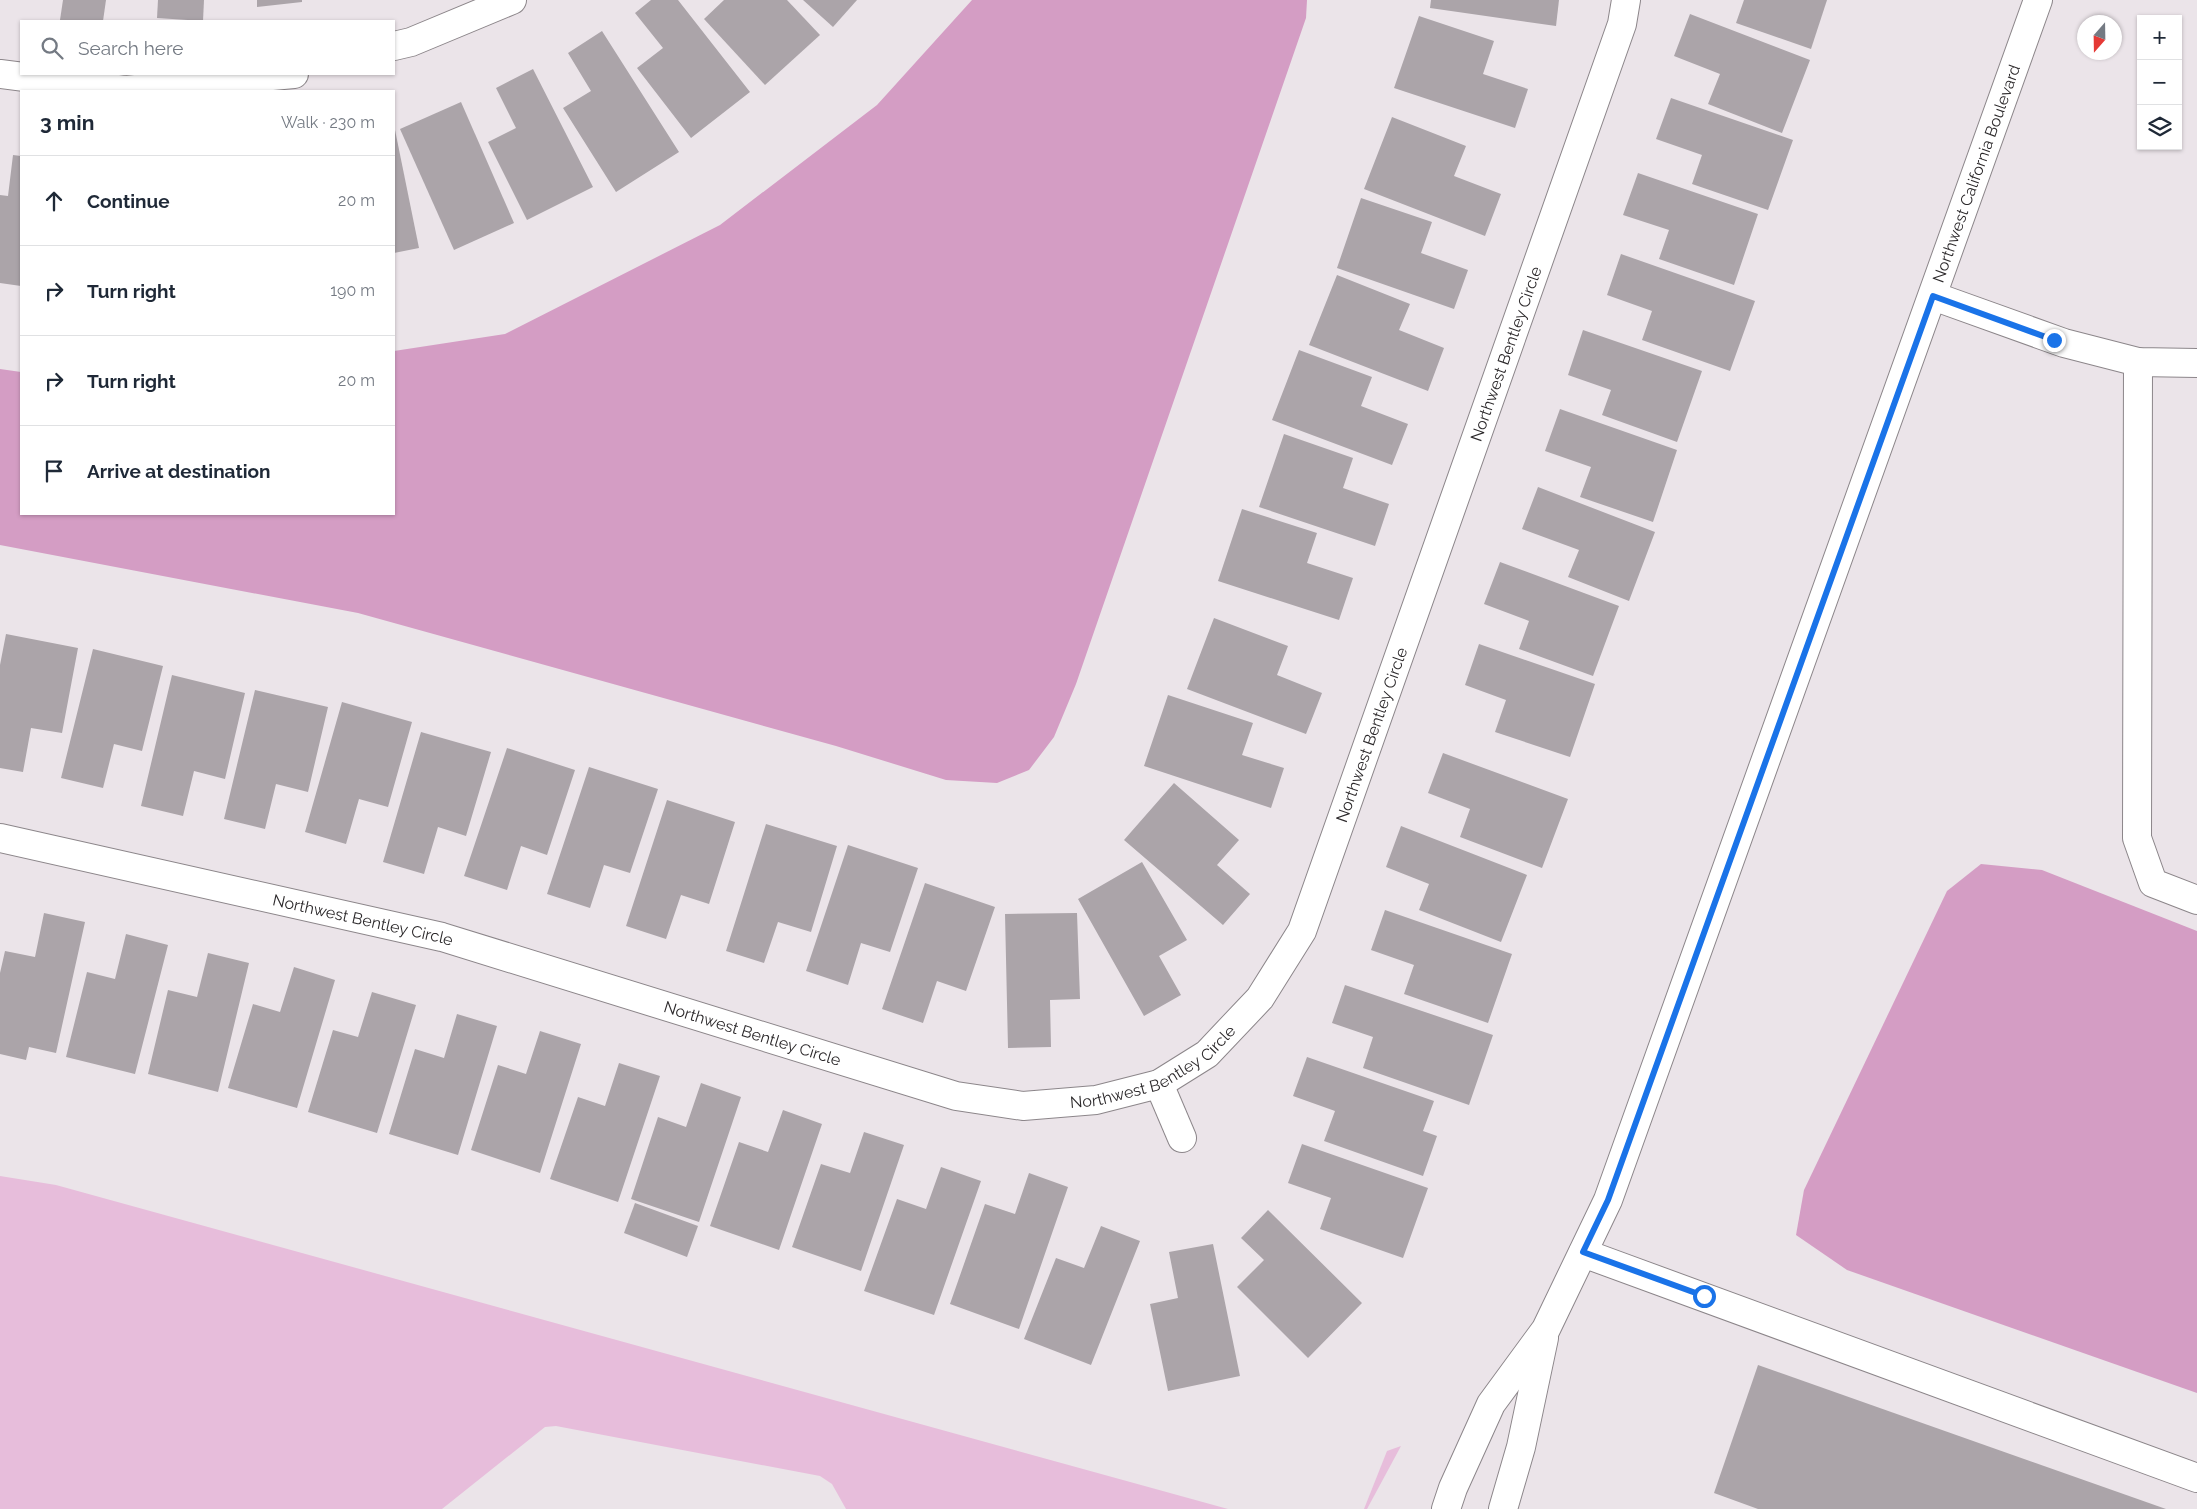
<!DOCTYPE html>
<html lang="en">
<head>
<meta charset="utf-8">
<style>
	:root { --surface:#fff; --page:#f6f6f7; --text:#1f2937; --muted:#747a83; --line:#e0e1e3 }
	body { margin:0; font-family:Raleway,sans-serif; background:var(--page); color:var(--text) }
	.controls { position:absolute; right:15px; top:15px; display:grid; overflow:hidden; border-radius:0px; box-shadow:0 1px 4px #0004 }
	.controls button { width:45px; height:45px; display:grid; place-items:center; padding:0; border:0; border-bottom:1px solid var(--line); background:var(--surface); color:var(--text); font:25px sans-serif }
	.compass { position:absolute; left:2077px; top:15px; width:45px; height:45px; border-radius:50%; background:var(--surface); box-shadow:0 1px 4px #0004; rotate:200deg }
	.stop { position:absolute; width:15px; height:15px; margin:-11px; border:4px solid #1a73e8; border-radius:50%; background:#fff }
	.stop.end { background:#1a73e8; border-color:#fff; box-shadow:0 1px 5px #0008 }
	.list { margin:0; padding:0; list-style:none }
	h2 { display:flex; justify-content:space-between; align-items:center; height:65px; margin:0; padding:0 20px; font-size:21px }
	h2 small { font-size:16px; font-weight:400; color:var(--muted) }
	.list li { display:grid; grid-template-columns:32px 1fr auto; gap:15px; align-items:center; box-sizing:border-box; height:90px; padding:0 20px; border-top:1px solid var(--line) }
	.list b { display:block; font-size:19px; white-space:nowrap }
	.list em { font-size:16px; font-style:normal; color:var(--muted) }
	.icon { flex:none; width:28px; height:28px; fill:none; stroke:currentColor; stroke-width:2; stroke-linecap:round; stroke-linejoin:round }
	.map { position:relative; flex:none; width:2197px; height:1509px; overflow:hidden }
	.search { position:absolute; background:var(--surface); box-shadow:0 1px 4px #0004; left:20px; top:20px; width:375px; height:55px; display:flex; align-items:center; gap:12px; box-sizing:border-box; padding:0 18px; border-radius:0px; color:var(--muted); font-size:19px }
	.panel { position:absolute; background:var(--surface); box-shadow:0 1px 4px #0004; left:20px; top:90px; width:375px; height:425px; border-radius:0px }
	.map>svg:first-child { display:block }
	.green { fill:#e7bddb }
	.water { fill:#d49dc4 }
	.building { fill:#aba4a9 }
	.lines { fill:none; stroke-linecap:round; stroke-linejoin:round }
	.minor-casing { stroke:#8c868a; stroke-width:30 }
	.minor { stroke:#fff; stroke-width:28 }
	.route { stroke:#1a73e8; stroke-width:6 }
	.labels { text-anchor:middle; stroke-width:4; stroke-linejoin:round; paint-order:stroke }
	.street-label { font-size:16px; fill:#2c292b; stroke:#fff }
</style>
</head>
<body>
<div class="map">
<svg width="2197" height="1509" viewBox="0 0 2197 1509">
	<rect width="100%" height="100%" fill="#ebe4e9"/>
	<g class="green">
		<path d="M0,1176L56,1185L1228,1509H846L832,1484L820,1476L556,1426L545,1427L442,1509H0Z"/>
		<path d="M1401,1446L1367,1509H1364L1387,1451Z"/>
	</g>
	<g class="water">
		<path d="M972,0H1307L1306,18L1076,684L1054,737L1029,770L997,783L946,780L836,746L358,613L0,545V369L21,372V514H394V351L505,334L720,225L877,105Z"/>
		<path d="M1981,864L2042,870L2197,931V1393L1847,1270L1796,1235L1804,1190L1947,891Z"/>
	</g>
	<g class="building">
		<path d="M63,0H106L103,21L60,20Z"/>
		<path d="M158,0H204L203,21L157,18Z"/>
		<path d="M257,0H302V2L257,7Z"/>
		<path d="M651,0H678L750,92L691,138L637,68L663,48L635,13Z"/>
		<path d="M724,0H787L820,35L765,85L704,19Z"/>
		<path d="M803,0H857L833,27Z"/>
		<path d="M1431,0H1559L1556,26L1430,8Z"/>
		<path d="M1744,0H1827L1811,49L1736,23Z"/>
		<path d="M1690,14L1810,60L1782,133L1708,104L1720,74L1674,56Z"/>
		<path d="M1419,16L1494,41L1483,74L1528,89L1515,128L1394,88Z"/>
		<path d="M602,31L679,152L616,192L563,108L591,91L568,53Z"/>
		<path d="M533,69L593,187L527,220L488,142L516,128L496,88Z"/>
		<path d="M1671,98L1793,140L1768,210L1692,184L1702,155L1656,139Z"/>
		<path d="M461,102L514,223L454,250L400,129Z"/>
		<path d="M1392,117L1466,146L1454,176L1501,194L1485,236L1364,189Z"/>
		<path d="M394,125L419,248L394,253Z"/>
		<path d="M13,155L21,156V286L0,283V195L8,196Z"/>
		<path d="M1638,173L1758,214L1734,285L1659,259L1669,230L1623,215Z"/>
		<path d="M1361,198L1432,222L1421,253L1468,270L1454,309L1337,268Z"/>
		<path d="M1621,254L1755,301L1730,371L1642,340L1652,311L1607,295Z"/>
		<path d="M1337,275L1410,304L1399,330L1444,348L1428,391L1309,345Z"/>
		<path d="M1583,330L1702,371L1677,442L1602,415L1611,390L1568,375Z"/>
		<path d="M1299,350L1372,377L1361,406L1408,424L1392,465L1272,420Z"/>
		<path d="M1560,409L1677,450L1653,522L1580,497L1591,467L1545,451Z"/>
		<path d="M1284,434L1353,458L1343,488L1389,504L1375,546L1259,507Z"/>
		<path d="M1538,487L1655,532L1629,601L1568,577L1579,550L1522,529Z"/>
		<path d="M1242,509L1317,533L1307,563L1353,578L1339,620L1218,581Z"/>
		<path d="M1500,562L1619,606L1593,676L1519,649L1529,621L1484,604Z"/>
		<path d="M1214,618L1288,646L1277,675L1322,693L1306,734L1187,689Z"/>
		<path d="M6,634L78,648L62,733L31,728L23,772L0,768V665Z"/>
		<path d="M1479,644L1595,684L1570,757L1495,732L1506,700L1465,685Z"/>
		<path d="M93,649L163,666L142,751L114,744L103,788L61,778Z"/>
		<path d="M172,675L245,693L225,779L194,771L183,816L141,806Z"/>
		<path d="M255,690L328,707L308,792L276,784L265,829L224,819Z"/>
		<path d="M1168,695L1253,723L1242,755L1284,768L1271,808L1144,766Z"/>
		<path d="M342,702L412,722L388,807L359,799L346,844L305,832Z"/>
		<path d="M421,732L491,752L466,836L438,827L424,874L383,862Z"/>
		<path d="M507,748L575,770L547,855L521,846L507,890L464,876Z"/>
		<path d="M1443,753L1568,799L1542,868L1460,837L1470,809L1428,793Z"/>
		<path d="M589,767L658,789L630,873L604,865L590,908L547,894Z"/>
		<path d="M1174,783L1239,840L1217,865L1250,894L1223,925L1124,840Z"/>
		<path d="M667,800L735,822L709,904L681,895L666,939L626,926Z"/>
		<path d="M766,824L837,846L811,932L778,922L764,963L726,951Z"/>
		<path d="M1401,826L1527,875L1501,942L1419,910L1429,884L1386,867Z"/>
		<path d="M848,845L918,868L890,952L861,943L848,985L806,971Z"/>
		<path d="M1142,862L1187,940L1159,956L1181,995L1144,1016L1078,899Z"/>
		<path d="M925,883L995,907L966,991L937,981L923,1023L882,1009Z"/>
		<path d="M1385,910L1512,954L1488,1023L1404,994L1414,965L1371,950Z"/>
		<path d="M44,913L85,922L56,1053L29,1047L26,1060L0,1054V973L5,951L35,957Z"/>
		<path d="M1077,913L1080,999L1050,1000L1051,1047L1008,1048L1005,914Z"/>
		<path d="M126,934L168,945L135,1074L66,1057L87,972L115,979Z"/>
		<path d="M208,953L249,963L218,1092L148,1074L168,990L197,997Z"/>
		<path d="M294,967L335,980L297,1108L228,1088L253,1004L280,1012Z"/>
		<path d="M1345,985L1493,1035L1469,1105L1363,1068L1373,1037L1332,1023Z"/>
		<path d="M372,992L416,1005L377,1133L308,1112L333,1030L358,1037Z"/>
		<path d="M457,1014L497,1026L458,1155L389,1134L415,1049L444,1058Z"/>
		<path d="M540,1031L581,1044L540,1173L471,1150L498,1065L526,1074Z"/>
		<path d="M1307,1057L1434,1101L1423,1131L1437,1136L1423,1176L1324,1141L1335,1111L1293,1096Z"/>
		<path d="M619,1063L660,1076L618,1202L550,1179L578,1097L605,1106Z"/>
		<path d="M701,1083L741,1097L699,1222L631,1199L658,1117L686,1127Z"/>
		<path d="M783,1110L822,1124L779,1250L710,1226L739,1142L768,1152Z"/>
		<path d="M864,1132L904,1145L861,1271L792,1247L821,1164L850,1173Z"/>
		<path d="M1302,1144L1428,1188L1403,1258L1320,1229L1331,1198L1288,1183Z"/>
		<path d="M941,1167L981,1181L934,1315L864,1291L897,1199L926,1209Z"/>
		<path d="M1029,1173L1068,1187L1019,1329L950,1304L985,1204L1015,1214Z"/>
		<path d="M635,1203L698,1226L687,1257L624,1233Z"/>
		<path d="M1268,1210L1362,1303L1308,1358L1237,1287L1264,1260L1241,1238Z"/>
		<path d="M1101,1226L1140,1241L1091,1365L1024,1339L1056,1258L1084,1268Z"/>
		<path d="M1213,1244L1240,1376L1168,1391L1150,1304L1178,1298L1169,1252Z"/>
		<path d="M1758,1365L2166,1509H1758L1714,1493Z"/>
	</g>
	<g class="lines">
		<defs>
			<g id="minor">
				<path d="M394,46L411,42L512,0"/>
				<path d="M0,74L125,90L294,74"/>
				<path d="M1933,296L2064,343L2138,362L2197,363"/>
				<path d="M2138,362L2137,838L2153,883L2197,900"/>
				<path id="s1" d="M0,838L442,937L956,1096L1023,1106L1096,1100L1159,1084L1207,1054L1260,998L1302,931L1622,24L1626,0"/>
				<path d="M1159,1084L1182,1138"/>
				<path d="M1583,1253L2197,1478"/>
				<path id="s2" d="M1446,1509L1453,1488L1491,1404L1546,1329L1608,1200L2038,0"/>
				<path d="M1503,1509L1521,1447L1544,1338"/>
			</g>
		</defs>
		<use href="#minor" class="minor-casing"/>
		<use href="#minor" class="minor"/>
	</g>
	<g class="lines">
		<path class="route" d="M1704,1296L1583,1252L1608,1200L1933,296L2054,340"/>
	</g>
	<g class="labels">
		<g class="street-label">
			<text dy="6" stroke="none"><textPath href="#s2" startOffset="1441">Northwest California Boulevard</textPath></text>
			<text dy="6" stroke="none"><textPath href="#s1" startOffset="2022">Northwest Bentley Circle</textPath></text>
			<text dy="6" stroke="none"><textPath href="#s1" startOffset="1618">Northwest Bentley Circle</textPath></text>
			<text dy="6" stroke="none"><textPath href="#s1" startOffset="372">Northwest Bentley Circle</textPath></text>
			<text dy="6" stroke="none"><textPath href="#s1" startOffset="778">Northwest Bentley Circle</textPath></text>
			<text dy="6" stroke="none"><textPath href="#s1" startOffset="1198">Northwest Bentley Circle</textPath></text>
		</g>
	</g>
</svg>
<div class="controls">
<button>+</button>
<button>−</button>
<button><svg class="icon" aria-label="layers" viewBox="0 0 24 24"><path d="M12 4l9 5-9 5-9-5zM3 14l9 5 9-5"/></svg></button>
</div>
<svg class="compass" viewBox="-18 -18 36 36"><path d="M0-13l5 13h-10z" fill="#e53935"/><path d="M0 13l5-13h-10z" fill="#747a83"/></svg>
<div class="stop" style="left:1704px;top:1296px"></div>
<div class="stop end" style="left:2054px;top:340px"></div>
<div class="search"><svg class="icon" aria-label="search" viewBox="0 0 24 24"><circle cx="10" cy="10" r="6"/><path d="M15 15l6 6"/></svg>Search here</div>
<section class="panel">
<h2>3 min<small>Walk · 230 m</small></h2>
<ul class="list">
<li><svg class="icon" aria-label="ahead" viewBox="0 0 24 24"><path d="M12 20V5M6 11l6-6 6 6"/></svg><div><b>Continue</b></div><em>20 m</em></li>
<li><svg class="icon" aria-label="right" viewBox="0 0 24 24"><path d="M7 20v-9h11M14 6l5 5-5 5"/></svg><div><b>Turn right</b></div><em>190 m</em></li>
<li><svg class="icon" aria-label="right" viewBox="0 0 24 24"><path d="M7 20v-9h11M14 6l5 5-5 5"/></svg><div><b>Turn right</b></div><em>20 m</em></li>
<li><svg class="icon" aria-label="arrive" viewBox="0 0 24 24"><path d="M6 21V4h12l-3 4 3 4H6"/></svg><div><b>Arrive at destination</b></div></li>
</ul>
</section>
</div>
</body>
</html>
